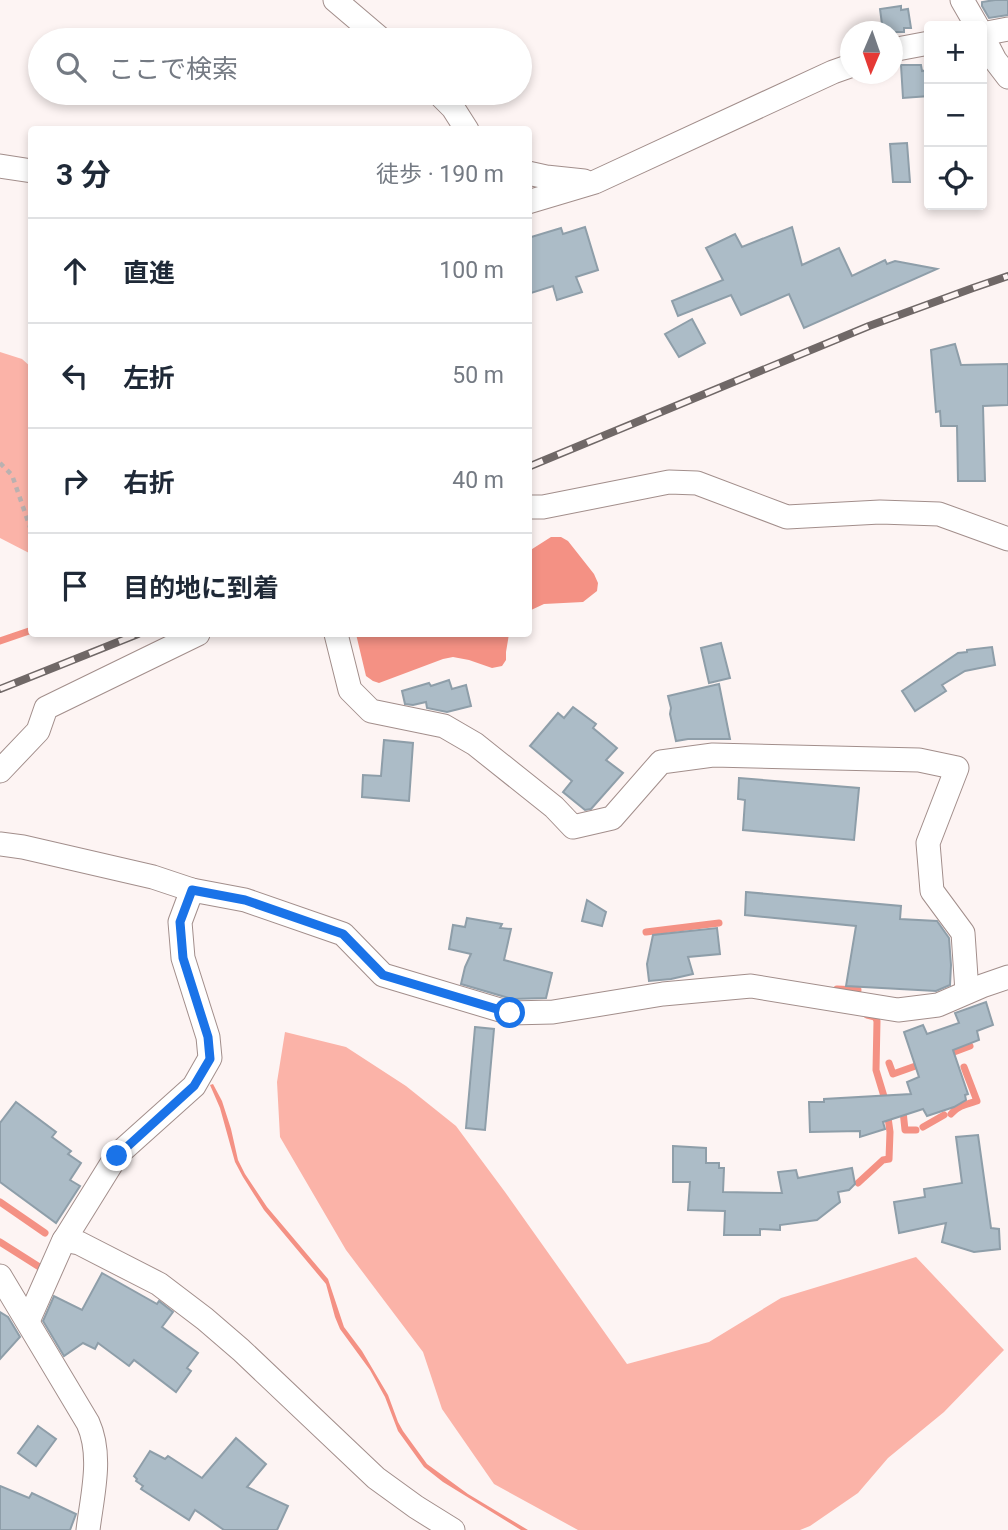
<!DOCTYPE html>
<html lang="ja">
<head>
<meta charset="utf-8">
<style>
	:root { --surface:#fff; --page:#f2f2f3; --text:#1f2937; --muted:#747a83; --line:#e0e1e3 }
	body { margin:0; font-family:Roboto,"Noto Sans JP",sans-serif; background:var(--page); color:var(--text) }
	.controls { position:absolute; right:21px; top:21px; display:grid; overflow:hidden; border-radius:7px; box-shadow:0 4px 10px #0003 }
	.controls button { width:63px; height:63px; display:grid; place-items:center; padding:0; border:0; border-bottom:2px solid var(--line); background:var(--surface); color:var(--text); font:35px sans-serif }
	.compass { position:absolute; left:840px; top:21px; width:63px; height:63px; border-radius:50%; background:var(--surface); box-shadow:0 4px 10px #0003; rotate:182deg }
	.stop { position:absolute; width:21px; height:21px; margin:-16px; border:5px solid #1a73e8; border-radius:50%; background:#fff }
	.stop.end { background:#1a73e8; border-color:#fff; box-shadow:0 2px 7px #0008 }
	.list { margin:0; padding:0; list-style:none }
	h2 { display:flex; justify-content:space-between; align-items:center; height:91px; margin:0; padding:0 28px; font-size:30px }
	h2 small { font-size:23px; font-weight:400; color:var(--muted) }
	.list li { display:grid; grid-template-columns:46px 1fr auto; gap:21px; align-items:center; box-sizing:border-box; height:105px; padding:0 28px; border-top:2px solid var(--line) }
	.list b { display:block; font-size:26px; white-space:nowrap }
	.list em { font-size:23px; font-style:normal; color:var(--muted) }
	.icon { flex:none; width:38px; height:38px; fill:none; stroke:currentColor; stroke-width:2; stroke-linecap:round; stroke-linejoin:round }
	.map { position:relative; flex:none; width:1008px; height:1530px; overflow:hidden }
	.search { position:absolute; background:var(--surface); box-shadow:0 4px 10px #0003; left:28px; top:28px; width:504px; height:77px; display:flex; align-items:center; gap:18px; box-sizing:border-box; padding:0 24px; border-radius:38px; color:var(--muted); font-size:26px }
	.panel { position:absolute; background:var(--surface); box-shadow:0 4px 10px #0003; left:28px; top:126px; width:504px; height:511px; border-radius:7px }
	.map>svg:first-child { display:block }
	.green { fill:#fbb3a8 }
	.water { fill:#f49184 }
	.lines { fill:none; stroke-linecap:round; stroke-linejoin:round }
	.stream { stroke:#f49184; stroke-width:7 }
	.building { fill:#acbcc7; stroke:#8e9ea9; stroke-width:2 }
	.minor-casing { stroke:#a28e8b; stroke-width:25 }
	.path { stroke:#bab1b0; stroke-width:4.5; stroke-dasharray:5 5; stroke-linecap:butt }
	.minor { stroke:#fff; stroke-width:23 }
	.rail-casing { stroke:#706867; stroke-width:8 }
	.rail { stroke:#fdf4f3; stroke-width:5; stroke-dasharray:16; stroke-linecap:butt }
	.route { stroke:#1a73e8; stroke-width:9 }
</style>
</head>
<body>
<div class="map">
<svg width="1008" height="1530" viewBox="0 0 1008 1530">
	<rect width="100%" height="100%" fill="#fdf4f3"/>
	<g class="green">
		<path d="M0,352L22,359L31,367V554L0,538Z"/>
		<path d="M285,1032L346,1047L406,1086L456,1126L505,1192L627,1364L709,1342L781,1298L916,1257L1004,1350L944,1412L888,1458L858,1493L810,1526L800,1530H578L494,1484L442,1409L423,1352L346,1250L280,1137L277,1082Z"/>
	</g>
	<g class="water">
		<path d="M551,537H561L568,541L594,574L598,583L597,591L583,602L544,604L529,611V551Z"/>
		<path d="M356,634H509L506,652V660L502,666L492,668L469,660L453,657L443,659L379,683L373,681L366,676Z"/>
		<path d="M213,1084L222,1101L231,1129L238,1160L245,1174L267,1207L328,1279L344,1327L362,1351L388,1395L398,1422L403,1431L427,1464L468,1494L528,1530H521L443,1482L424,1467L398,1431L385,1397L370,1370L340,1329L335,1317L326,1284L264,1210L243,1177L235,1162L220,1108L210,1085Z"/>
	</g>
	<g class="lines">
		<g class="stream">
			<path d="M0,641L32,630"/>
			<path d="M646,932L719,923"/>
			<path d="M837,989L858,990"/>
			<path d="M946,1055L970,1046"/>
			<path d="M889,1063L893,1074L924,1063"/>
			<path d="M903,1111L905,1130H916"/>
			<path d="M951,1114C957,1106 967,1104 977,1101L964,1067"/>
			<path d="M923,1127L944,1115"/>
			<path d="M858,1183L883,1160L889,1159L890,1132L886,1103L876,1070L877,1021L875,1017L867,1015"/>
			<path d="M0,1202L45,1233"/>
			<path d="M0,1242L41,1268L43,1266"/>
		</g>
	</g>
	<g class="building">
		<path d="M995,0H1008V15L989,18L982,6V2Z"/>
		<path d="M901,6V10L908,9L911,28H904V32H883L880,9Z"/>
		<path d="M901,65H921L922,71L929,70V96L903,98Z"/>
		<path d="M907,143L910,182H893L890,144Z"/>
		<path d="M585,227L598,270L576,277L582,292L557,300L553,286L528,294V238L561,228L563,234Z"/>
		<path d="M792,227L802,265L839,248L852,276L885,260L887,264L895,261L937,269L804,328L789,294L741,315L731,295L678,316L672,301L723,280L706,248L735,234L742,247Z"/>
		<path d="M692,319L705,343L679,357L665,334Z"/>
		<path d="M955,344L961,365L1008,364V405L983,406L985,481H958L957,426H941L940,411L936,412L931,350Z"/>
		<path d="M721,643L730,678L709,683L701,648Z"/>
		<path d="M992,647L995,665L965,671L942,685L946,691L915,711L902,691L958,653L967,652V650Z"/>
		<path d="M449,680L452,689L466,685L471,706L447,712L427,708L426,702L413,705L405,704L402,691L429,683L431,686Z"/>
		<path d="M719,684L730,739H688L676,741L670,714L671,708L668,696Z"/>
		<path d="M573,707L596,724L593,728L617,748L606,760L623,773L591,809L585,810L563,792L572,781L530,746L558,713L564,718Z"/>
		<path d="M384,740L413,743L409,801L362,797L363,775L381,776Z"/>
		<path d="M739,778L859,788L854,840L743,830L745,800L738,799Z"/>
		<path d="M746,892L901,906L900,919L937,921L949,938L951,965L950,985L936,991L846,986L856,926L745,915Z"/>
		<path d="M587,900L606,912L602,926L582,921Z"/>
		<path d="M467,918L502,924L500,928L511,929L504,960L552,973L546,998L512,999L461,984L465,967L471,954L449,949L453,925L465,927Z"/>
		<path d="M717,928L720,954L688,957L693,974L671,979L649,981L647,964L653,935Z"/>
		<path d="M986,1002L993,1025L977,1031L979,1040L953,1050L968,1094L965,1095L966,1100L954,1107L927,1116L923,1109L883,1122L885,1129L860,1137V1131L810,1132L809,1102H824V1099L911,1094L907,1082L919,1077L904,1032L923,1025L927,1034L959,1023L955,1013Z"/>
		<path d="M475,1027L494,1029L485,1130L466,1128Z"/>
		<path d="M16,1102L56,1132L52,1137L71,1151L68,1154L81,1163L70,1180L80,1186L56,1223L0,1182V1123Z"/>
		<path d="M978,1135L991,1228L999,1229L1000,1249L974,1252L942,1242L946,1223L899,1233L894,1202L925,1197L924,1189L962,1183L956,1137Z"/>
		<path d="M673,1146L706,1148V1163H719V1168H724L723,1192L782,1193L778,1172L796,1170L798,1178L852,1168L855,1184L849,1190L838,1192L840,1202L817,1220L780,1225V1230L760,1229V1235H724L725,1211L688,1210L690,1182H673Z"/>
		<path d="M102,1273L157,1304L159,1301L173,1312L162,1327L198,1353L187,1368L191,1371L176,1392L134,1360L129,1366L98,1343L95,1349L83,1343L64,1356L43,1321L54,1296L82,1310Z"/>
		<path d="M0,1312L8,1317L20,1337L0,1359Z"/>
		<path d="M38,1426L56,1439L36,1466L18,1453Z"/>
		<path d="M236,1438L266,1464L247,1487L288,1506L277,1530H224L195,1510L189,1520L141,1489L143,1486L136,1481L137,1479L134,1476L150,1451L165,1459L168,1456L202,1478Z"/>
		<path d="M0,1486L29,1498L32,1493L76,1514L70,1530H0Z"/>
	</g>
	<g class="lines">
		<defs>
			<g id="minor">
				<path d="M335,0L382,40"/>
				<path d="M962,0L977,26"/>
				<path d="M982,34L1008,29"/>
				<path d="M982,35L995,60L1008,77"/>
				<path d="M892,50L929,43"/>
				<path d="M438,93L453,108L467,130"/>
				<path d="M0,166L32,171"/>
				<path d="M528,173L546,177L584,181"/>
				<path d="M528,202L595,182L833,72L850,66"/>
				<path d="M528,507H543L669,482L697,483L787,517L880,512L939,514L1008,539"/>
				<path d="M336,634L350,690L371,711L444,726L475,744L554,807L573,827L612,818L661,762L713,755L919,760L957,768L928,843L932,891L963,933L967,992"/>
				<path d="M0,771L38,731L46,708L198,634"/>
				<path d="M0,844L23,847L153,877L192,890"/>
				<path d="M64,1240L79,1243L159,1284L205,1319L241,1350L376,1478L416,1507L453,1530"/>
				<path d="M0,1276L88,1423C103,1456 92,1496 88,1530"/>
				<path d="M28,1321L63,1242L117,1155L194,1086L210,1058L208,1037L183,958L180,922L192,890L245,900L343,934L383,975L510,1013L553,1012L663,994L751,986L898,1010L938,1005L982,986L1008,977"/>
			</g>
		</defs>
		<use href="#minor" class="minor-casing"/>
		<path class="path" d="M0,463L12,475L32,533"/>
		<use href="#minor" class="minor"/>
		<defs>
			<g id="rail">
				<path d="M528,467L869,326L973,288L1008,276"/>
				<path d="M0,689L138,634"/>
			</g>
		</defs>
		<use href="#rail" class="rail-casing"/>
		<use href="#rail" class="rail"/>
	</g>
	<g class="lines">
		<path class="route" d="M117,1156L194,1086L210,1059L208,1037L183,958L180,922L192,890L245,900L343,934L383,975L510,1013"/>
	</g>
</svg>
<div class="controls">
<button>+</button>
<button>−</button>
<button><svg class="icon" aria-label="locate" viewBox="0 0 24 24"><circle cx="12" cy="12" r="6"/><path d="M12 2v4M12 18v4M2 12h4M18 12h4"/></svg></button>
</div>
<svg class="compass" viewBox="-18 -18 36 36"><path d="M0-13l5 13h-10z" fill="#e53935"/><path d="M0 13l5-13h-10z" fill="#747a83"/></svg>
<div class="stop" style="left:510px;top:1013px"></div>
<div class="stop end" style="left:117px;top:1156px"></div>
<div class="search"><svg class="icon" aria-label="search" viewBox="0 0 24 24"><circle cx="10" cy="10" r="6"/><path d="M15 15l6 6"/></svg>ここで検索</div>
<section class="panel">
<h2>3 分<small>徒歩 · 190 m</small></h2>
<ul class="list">
<li><svg class="icon" aria-label="ahead" viewBox="0 0 24 24"><path d="M12 20V5M6 11l6-6 6 6"/></svg><div><b>直進</b></div><em>100 m</em></li>
<li><svg class="icon" aria-label="left" viewBox="0 0 24 24"><path d="M17 20v-9H6M10 6l-5 5 5 5"/></svg><div><b>左折</b></div><em>50 m</em></li>
<li><svg class="icon" aria-label="right" viewBox="0 0 24 24"><path d="M7 20v-9h11M14 6l5 5-5 5"/></svg><div><b>右折</b></div><em>40 m</em></li>
<li><svg class="icon" aria-label="arrive" viewBox="0 0 24 24"><path d="M6 21V4h12l-3 4 3 4H6"/></svg><div><b>目的地に到着</b></div></li>
</ul>
</section>
</div>
</body>
</html>
